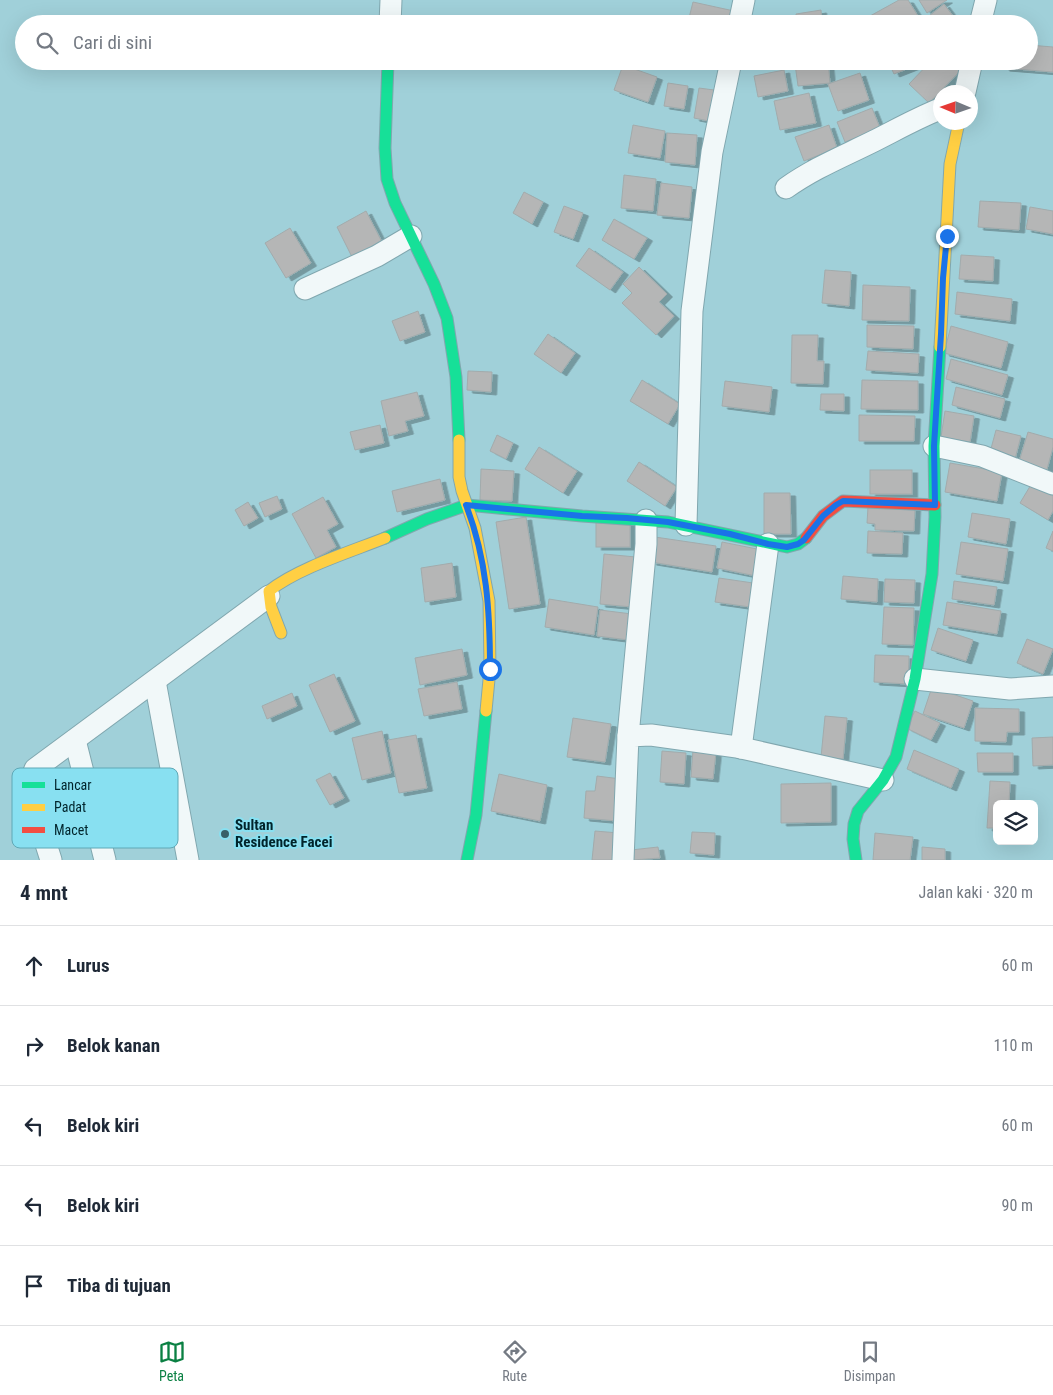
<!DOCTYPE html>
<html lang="id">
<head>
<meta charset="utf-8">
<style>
	:root { --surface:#fff; --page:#f6f6f7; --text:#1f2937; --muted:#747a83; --line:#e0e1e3; --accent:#0b8043 }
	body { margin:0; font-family:"Roboto Condensed",sans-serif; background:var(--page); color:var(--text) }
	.controls { position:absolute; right:15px; bottom:15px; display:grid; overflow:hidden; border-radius:8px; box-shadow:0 5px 20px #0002 }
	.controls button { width:45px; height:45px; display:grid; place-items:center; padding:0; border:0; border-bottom:1px solid var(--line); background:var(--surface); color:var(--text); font:25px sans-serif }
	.compass { position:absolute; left:933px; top:85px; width:45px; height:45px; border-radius:50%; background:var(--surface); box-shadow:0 5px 20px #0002; rotate:272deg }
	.stop { position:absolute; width:15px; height:15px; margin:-11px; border:4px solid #1a73e8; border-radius:50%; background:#fff }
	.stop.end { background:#1a73e8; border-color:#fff; box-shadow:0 1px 5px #0008 }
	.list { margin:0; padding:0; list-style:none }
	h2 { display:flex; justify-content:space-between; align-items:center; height:65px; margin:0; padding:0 20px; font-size:21px }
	h2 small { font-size:16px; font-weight:400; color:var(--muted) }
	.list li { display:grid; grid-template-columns:32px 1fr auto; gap:15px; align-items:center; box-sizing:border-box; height:80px; padding:0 20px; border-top:1px solid var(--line) }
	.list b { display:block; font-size:19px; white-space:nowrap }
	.list em { font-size:16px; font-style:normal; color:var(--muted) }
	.icon { flex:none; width:28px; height:28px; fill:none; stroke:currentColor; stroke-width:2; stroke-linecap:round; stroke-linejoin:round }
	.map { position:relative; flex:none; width:1053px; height:860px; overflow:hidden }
	.search { position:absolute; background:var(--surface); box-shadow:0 5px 20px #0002; left:15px; right:15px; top:15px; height:55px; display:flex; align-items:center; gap:12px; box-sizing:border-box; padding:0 18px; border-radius:28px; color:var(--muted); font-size:19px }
	.sheet { height:465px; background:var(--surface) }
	nav { display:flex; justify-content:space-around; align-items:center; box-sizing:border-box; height:70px; border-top:1px solid var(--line); background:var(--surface); font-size:14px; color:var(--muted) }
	nav a { display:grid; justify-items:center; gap:2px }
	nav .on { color:var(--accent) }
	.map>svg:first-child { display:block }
	.building { fill:#b5b6b6; stroke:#a2abac; filter:url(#shadow) }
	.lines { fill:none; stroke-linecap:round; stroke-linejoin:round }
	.street-casing { stroke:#80a7af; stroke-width:23 }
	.fast-casing { stroke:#80a7af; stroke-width:13 }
	.slow-casing { stroke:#80a7af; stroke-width:13 }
	.jam-casing { stroke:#80a7af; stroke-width:13 }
	.street { stroke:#f1f8f9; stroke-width:21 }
	.fast { stroke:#16e098; stroke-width:11 }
	.slow { stroke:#ffcf43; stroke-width:11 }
	.jam { stroke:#f24e42; stroke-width:11 }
	.route { stroke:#1a73e8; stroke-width:6 }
	.poi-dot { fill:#386068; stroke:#88e0f1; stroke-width:2 }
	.labels { text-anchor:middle; stroke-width:4; stroke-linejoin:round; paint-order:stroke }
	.poi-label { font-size:15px; font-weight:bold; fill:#00242b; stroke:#88e0f1; text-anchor:start }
	.key { fill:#88e0f1; stroke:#5fa8b6; stroke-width:1 }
	.key-label { font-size:14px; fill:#00242b }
</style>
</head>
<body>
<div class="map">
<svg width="1053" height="860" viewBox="0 0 1053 860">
	<defs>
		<filter id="shadow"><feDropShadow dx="5.5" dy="3" stdDeviation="0" flood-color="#0004"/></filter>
	</defs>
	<rect width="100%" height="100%" fill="#a0d0d9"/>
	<g class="building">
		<path d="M899,0H908L918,16L905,24H874L870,16Z"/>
		<path d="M919,0H947L927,13Z"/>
		<path d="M693,2L734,11L731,24H694L688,22Z"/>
		<path d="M944,4L959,24H919Z"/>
		<path d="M821,10L822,24H797L796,14Z"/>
		<path d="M1029,45L1053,47V72L1004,68V61H1029Z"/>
		<path d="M821,61H828L830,83L798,86L795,64Z"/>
		<path d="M888,61H916L917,65L894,74Z"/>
		<path d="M931,61H960L965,66L929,103L909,84Z"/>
		<path d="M623,65L657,77L648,102L614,90Z"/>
		<path d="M784,70L788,91L758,97L754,76Z"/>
		<path d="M860,73L869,100L838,111L828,84Z"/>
		<path d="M668,83L688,86L684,109L664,106Z"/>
		<path d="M699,88L714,90L709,121L694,118Z"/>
		<path d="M809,93L816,123L780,130L774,101Z"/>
		<path d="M872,108L880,128L845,142L837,122Z"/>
		<path d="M633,125L665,131L660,158L628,153Z"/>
		<path d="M829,125L837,148L804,161L795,137Z"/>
		<path d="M667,133L697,135L695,165L665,162Z"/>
		<path d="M624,175L656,179L653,211L621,208Z"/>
		<path d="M661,183L692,187L689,218L657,215Z"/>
		<path d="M524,192L543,202L532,224L513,213Z"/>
		<path d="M980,201L1021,203L1019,230L978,227Z"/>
		<path d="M564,206L583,213L573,239L554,232Z"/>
		<path d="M1030,207L1053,211V234L1026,229Z"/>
		<path d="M366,211L382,242L352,257L337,227Z"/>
		<path d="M614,219L647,238L634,259L602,240Z"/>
		<path d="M290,228L311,263L286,278L265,243Z"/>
		<path d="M589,248L623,272L610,290L576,266Z"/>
		<path d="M961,255L994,257L993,281L959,279Z"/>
		<path d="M639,267L667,294L659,302L674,316L656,335L622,303L632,293L623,284Z"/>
		<path d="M825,270L851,272L849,306L822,303Z"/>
		<path d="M863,285L910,287L909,321L862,320Z"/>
		<path d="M957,292L1012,299L1010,321L955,314Z"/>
		<path d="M418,311L425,332L400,341L392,321Z"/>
		<path d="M867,325L914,326L913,349L867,347Z"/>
		<path d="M951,326L1008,342L1001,368L944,353Z"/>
		<path d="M548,334L575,353L561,373L534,354Z"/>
		<path d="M792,335H818L817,361H824L823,384L791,383Z"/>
		<path d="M868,351L919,354L918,373L866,370Z"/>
		<path d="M951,359L1008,375L1002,395L946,379Z"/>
		<path d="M468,371L492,372L491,392L467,390Z"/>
		<path d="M642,380L680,404L668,424L630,401Z"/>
		<path d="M862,380L918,381V410L861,409Z"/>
		<path d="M725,381L772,387L769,412L722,406Z"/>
		<path d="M956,387L1005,399L1000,418L952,405Z"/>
		<path d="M417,392L424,416L405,421L408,431L389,436L381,401Z"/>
		<path d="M821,394H844V411L820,410Z"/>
		<path d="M945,411L974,416L970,442L941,437Z"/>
		<path d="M859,415L915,416L914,441H859Z"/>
		<path d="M380,425L384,443L355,450L350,432Z"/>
		<path d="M996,430L1021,436L1014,463L989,456Z"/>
		<path d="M1028,432L1053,439V447L1046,473L1018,465Z"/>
		<path d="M497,435L513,443L506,459L490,451Z"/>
		<path d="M539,447L577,471L563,493L525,469Z"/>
		<path d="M639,462L677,487L665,506L627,481Z"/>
		<path d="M950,463L1002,472L997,501L945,492Z"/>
		<path d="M481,469L514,471L512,501L480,500Z"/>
		<rect x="870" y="470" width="42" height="24"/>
		<path d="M440,479L445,500L397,512L392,491Z"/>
		<path d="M1032,483L1053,495V511L1048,520L1020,503Z"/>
		<path d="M764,493H790L791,534H764Z"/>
		<path d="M277,496L282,509L265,517L259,503Z"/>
		<path d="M323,497L338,524L327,530L336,547L316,558L292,514Z"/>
		<path d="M248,502L258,518L244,526L235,510Z"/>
		<path d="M868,507L915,508L914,531L875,530V524L867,523Z"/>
		<path d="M972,513L1010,519L1006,544L968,537Z"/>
		<path d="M526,517L540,604L509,609L496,522Z"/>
		<rect x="596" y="522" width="34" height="25"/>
		<path d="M868,531L903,533L902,554L867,553Z"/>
		<path d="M1053,531V551L1046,548Z"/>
		<path d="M655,537L716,546L712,572L651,562Z"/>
		<path d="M722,542L762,550L756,576L717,568Z"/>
		<path d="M961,542L1008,549L1003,581L956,574Z"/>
		<path d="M604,554L636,557L632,607L600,604Z"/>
		<path d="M452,563L456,597L425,602L421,568Z"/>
		<path d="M843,576L878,579L877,602L841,599Z"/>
		<path d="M719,578L760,584L757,608L715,602Z"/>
		<path d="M885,579L915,580L914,603L884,602Z"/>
		<path d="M954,581L997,587L994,605L952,599Z"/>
		<path d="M549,599L598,607L594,635L545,627Z"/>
		<path d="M947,602L1001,611L997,634L943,625Z"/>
		<path d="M884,607L914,608L913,645L882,644Z"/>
		<path d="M600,610L632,614L629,640L597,636Z"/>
		<path d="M938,628L973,640L966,661L931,650Z"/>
		<path d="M1027,639L1053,649L1043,674L1017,663Z"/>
		<path d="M462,649L467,675L420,685L415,658Z"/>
		<path d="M875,655L909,656L908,684L874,682Z"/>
		<path d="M334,674L355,721L330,732L309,685Z"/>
		<path d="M457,682L462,709L424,716L418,689Z"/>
		<path d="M932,687L973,701L964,728L923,714Z"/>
		<path d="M292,693L297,706L267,719L262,706Z"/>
		<path d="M975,708L1019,709V732H1007L1006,742L975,741Z"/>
		<path d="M915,711L940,723L931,740L906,728Z"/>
		<path d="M825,716L847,718L843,759L821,757Z"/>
		<path d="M573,718L611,724L605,762L567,757Z"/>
		<path d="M382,731L391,773L362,780L352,738Z"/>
		<path d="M416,735L427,788L399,793L388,740Z"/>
		<path d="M1053,737V765L1033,766L1032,738Z"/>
		<path d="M693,750L716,752L713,779L691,777Z"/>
		<path d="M914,750L959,769L951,788L907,769Z"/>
		<path d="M662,751L686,753L684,784L660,782Z"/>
		<path d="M977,753H1013V772H978Z"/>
		<path d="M330,773L344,798L330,805L316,780Z"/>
		<path d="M499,774L547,785L540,821L491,811Z"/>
		<path d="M597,776L621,779L617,821L584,818L586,791H595Z"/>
		<path d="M990,781L1010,782L1009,804H997V828H987Z"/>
		<path d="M831,783V822L781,823V784Z"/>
		<path d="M595,831L619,833L616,860H592Z"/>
		<path d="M692,832L715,833L714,855L690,853Z"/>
		<path d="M875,833L913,837L910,860H873Z"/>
		<path d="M658,847L660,858L632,860L631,850Z"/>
		<path d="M922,847L945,849V860H922Z"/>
	</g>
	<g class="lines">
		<defs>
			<g id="street">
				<path d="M390,24L391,0"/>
				<path d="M739,24L744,0"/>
				<path d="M980,24L986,0"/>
				<path d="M965,92L972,61"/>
				<path d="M786,188C814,168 844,156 874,141C896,130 917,118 940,109"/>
				<path d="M305,289L377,256L411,236"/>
				<path d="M934,446L982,456L1053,484"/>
				<path d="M686,525L692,311L712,152L731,61"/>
				<path d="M915,679L1010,689L1053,686"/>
				<path d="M155,681L188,860"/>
				<path d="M628,736L646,544V520"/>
				<path d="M75,740L105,860"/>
				<path d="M741,748L768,544"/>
				<path d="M51,860L28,787L35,769L269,596"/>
				<path d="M623,860L628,736L651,735L737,747L883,780"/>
			</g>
			<g id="fast">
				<path d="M388,61L385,148L387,179L395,203L434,284L447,318L456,377L459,440"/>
				<path d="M385,538L427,519L467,505L582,516L668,522L787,547L798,544L806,538"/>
				<path d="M467,860L476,815L486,711"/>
				<path d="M856,860L853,839L854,824L858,811L883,780L896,757L915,679L932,574L935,517L934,446L940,347"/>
			</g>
			<g id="slow">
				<path d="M940,347L950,164L959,122"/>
				<path d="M459,440V477L462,491L475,528L489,601L490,669L486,711"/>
				<path d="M281,633L271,607L269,591C298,568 350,552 385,538"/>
			</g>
			<path id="jam" d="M806,538L823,516L843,501L935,505"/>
		</defs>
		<use href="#street" class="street-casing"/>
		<use href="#fast" class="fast-casing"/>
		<use href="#slow" class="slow-casing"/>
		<use href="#jam" class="jam-casing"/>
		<use href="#street" class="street"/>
		<use href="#fast" class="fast"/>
		<use href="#slow" class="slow"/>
		<use href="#jam" class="jam"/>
	</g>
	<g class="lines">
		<path class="route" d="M490,669C490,612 487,559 466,505L582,516L627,518L668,522L730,534L768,544L787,547L798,544L804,540L823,516L836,505L843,501L935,505L934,446L941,334L943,278L947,236"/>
	</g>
	<circle class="poi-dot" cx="225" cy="834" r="5"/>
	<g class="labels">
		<g class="poi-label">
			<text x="235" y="830">Sultan<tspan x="235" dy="17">Residence Facei</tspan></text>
		</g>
	</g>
	<rect x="12" y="768" width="166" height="80" rx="8" class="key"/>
	<rect x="22" y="782" width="23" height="6" fill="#16e098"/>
	<rect x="22" y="804" width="23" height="7" fill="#ffcf43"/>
	<rect x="22" y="827" width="23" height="6" fill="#f24e42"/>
	<g class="key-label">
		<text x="54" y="790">Lancar</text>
		<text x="54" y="812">Padat</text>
		<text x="54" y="835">Macet</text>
	</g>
</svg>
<div class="controls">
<button><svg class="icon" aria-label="layers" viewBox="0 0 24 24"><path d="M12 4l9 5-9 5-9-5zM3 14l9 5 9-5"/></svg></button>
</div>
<svg class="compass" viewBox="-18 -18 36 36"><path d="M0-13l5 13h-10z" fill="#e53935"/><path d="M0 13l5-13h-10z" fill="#747a83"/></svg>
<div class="stop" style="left:490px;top:669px"></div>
<div class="stop end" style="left:947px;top:236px"></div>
<div class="search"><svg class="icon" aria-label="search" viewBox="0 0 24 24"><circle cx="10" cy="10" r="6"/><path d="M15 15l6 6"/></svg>Cari di sini</div>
</div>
<section class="sheet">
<h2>4 mnt<small>Jalan kaki · 320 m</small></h2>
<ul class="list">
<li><svg class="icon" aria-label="ahead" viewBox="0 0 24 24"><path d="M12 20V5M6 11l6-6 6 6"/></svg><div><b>Lurus</b></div><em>60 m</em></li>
<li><svg class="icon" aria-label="right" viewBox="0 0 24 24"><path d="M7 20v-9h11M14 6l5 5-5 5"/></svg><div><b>Belok kanan</b></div><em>110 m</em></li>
<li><svg class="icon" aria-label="left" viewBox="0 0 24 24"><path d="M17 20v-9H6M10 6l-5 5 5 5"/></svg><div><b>Belok kiri</b></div><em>60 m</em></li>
<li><svg class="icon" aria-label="left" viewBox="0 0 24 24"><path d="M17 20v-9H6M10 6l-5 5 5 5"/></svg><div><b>Belok kiri</b></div><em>90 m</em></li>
<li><svg class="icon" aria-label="arrive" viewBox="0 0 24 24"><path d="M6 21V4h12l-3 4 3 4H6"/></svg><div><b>Tiba di tujuan</b></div></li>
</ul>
</section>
<nav>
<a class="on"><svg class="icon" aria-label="map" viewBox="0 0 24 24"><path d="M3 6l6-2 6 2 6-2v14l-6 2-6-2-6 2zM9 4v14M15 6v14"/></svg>Peta</a>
<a><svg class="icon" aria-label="directions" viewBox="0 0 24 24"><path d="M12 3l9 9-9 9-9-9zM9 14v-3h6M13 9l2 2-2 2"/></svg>Rute</a>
<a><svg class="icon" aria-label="saved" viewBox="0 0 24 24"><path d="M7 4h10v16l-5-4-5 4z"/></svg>Disimpan</a>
</nav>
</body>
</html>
